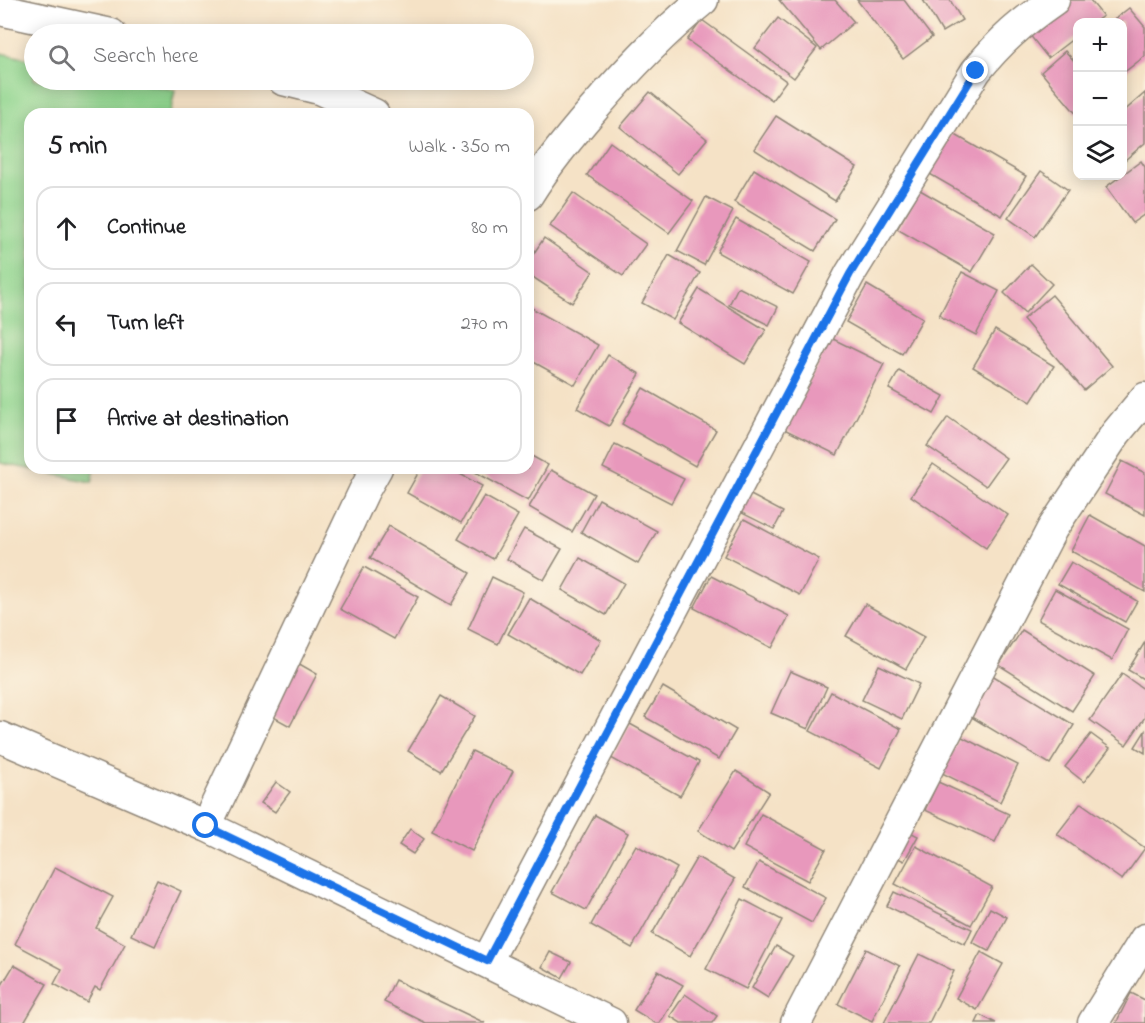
<!DOCTYPE html>
<html lang="en">
<head>
<meta charset="utf-8">
<style>
	:root { --surface:#fff; --page:#f6f6f6; --text:#202124; --muted:#757577; --line:#e0e0e0 }
	body { margin:0; font-family:"Indie Flower",sans-serif; background:var(--page); color:var(--text) }
	.controls { position:absolute; right:18px; top:18px; display:grid; overflow:hidden; border-radius:12px; box-shadow:0 3px 15px #0003 }
	.controls button { width:54px; height:54px; display:grid; place-items:center; padding:0; border:0; border-bottom:2px solid var(--line); background:var(--surface); color:var(--text); font:30px sans-serif }
	.stop { position:absolute; width:18px; height:18px; margin:-14px; border:4px solid #1a73e8; border-radius:50%; background:#fff }
	.stop.end { background:#1a73e8; border-color:#fff; box-shadow:0 2px 6px #0008 }
	.list { margin:0; padding:0; list-style:none }
	h2 { display:flex; justify-content:space-between; align-items:center; height:78px; margin:0; padding:0 24px; font-size:26px }
	h2 small { font-size:20px; font-weight:400; color:var(--muted) }
	.list li { display:grid; grid-template-columns:39px 1fr auto; gap:18px; align-items:center; box-sizing:border-box; height:84px; margin:0 12px 12px; padding:0 12px; border:2px solid var(--line); border-radius:18px }
	.list b { display:block; font-size:22px; white-space:nowrap }
	.list em { font-size:20px; font-style:normal; color:var(--muted) }
	.icon { flex:none; width:33px; height:33px; fill:none; stroke:currentColor; stroke-width:2; stroke-linecap:round; stroke-linejoin:round }
	.map { position:relative; flex:none; width:1145px; height:1023px; overflow:hidden }
	.search { position:absolute; background:var(--surface); box-shadow:0 3px 15px #0003; left:24px; top:24px; width:510px; height:66px; display:flex; align-items:center; gap:15px; box-sizing:border-box; padding:0 21px; border-radius:33px; color:var(--muted); font-size:22px }
	.panel { position:absolute; background:var(--surface); box-shadow:0 3px 15px #0003; left:24px; top:108px; width:510px; height:366px; border-radius:18px }
	.map>svg:first-child { display:block }
	.green { fill:#8fd58e; stroke:#5d805c; stroke-width:1.5 }
	.building { fill:#e898bc }
	.lines { fill:none; stroke-linecap:round; stroke-linejoin:round }
	.minor-casing { stroke:#908678; stroke-width:33 }
	.minor { stroke:#fff; stroke-width:30 }
	.route { stroke:#1a73e8; stroke-width:8 }
</style>
</head>
<body>
<div class="map">
<svg width="1145" height="1023" viewBox="0 0 1145 1023">
	<rect width="100%" height="100%" fill="#fcf5e5"/>
	<filter id="ink" filterUnits="userSpaceOnUse"><feTurbulence type="fractalNoise" baseFrequency=".0167" numOctaves="2"/><feDisplacementMap in="SourceGraphic" scale="12" xChannelSelector="R" yChannelSelector="G"/><feConvolveMatrix kernelMatrix="1 2 1 2 8 2 1 2 1" color-interpolation-filters="sRGB"/></filter>
	<filter id="wash" filterUnits="userSpaceOnUse"><feTurbulence type="fractalNoise" baseFrequency=".008" numOctaves="4" result="noise"/><feDisplacementMap in="SourceGraphic" scale="24" xChannelSelector="R" yChannelSelector="G"/><feGaussianBlur stdDeviation="1.35" result="paint"/><feColorMatrix in="noise" values="0 0 0 0 0 0 0 0 0 0 0 0 0 0 0 0 0 1.4 0 .05"/><feComposite in="paint" operator="in"/></filter>
	<g filter="url(#wash)">
		<rect width="100%" height="100%" fill="#f5e2c6"/>
		<path class="green" d="M0,53L34,60V80H126L175,90L170,114H30V468H95L92,482L0,463Z"/>
		<g id="blocks">
			<g class="building">
				<path d="M779,0H835L854,22L821,50Z"/>
				<path d="M857,0H904L932,37L903,59Z"/>
				<path d="M923,0H950L962,20L942,32Z"/>
				<path d="M1063,0H1090L1103,16L1094,22H1078V35L1048,58L1025,29Z"/>
				<path d="M1129,8L1145,27V56L1122,74V22H1111Z"/>
				<path d="M778,18L817,48L794,78L755,48Z"/>
				<path d="M702,20L786,81L772,100L687,40Z"/>
				<path d="M1065,51L1078,65V116L1041,72Z"/>
				<path d="M650,92L707,139L678,174L620,127Z"/>
				<path d="M1145,93V143L1125,160L1122,156V113Z"/>
				<path d="M776,116L857,167L835,201L754,149Z"/>
				<path d="M952,133L1026,176L1002,216L928,173Z"/>
				<path d="M610,142L693,201L669,233L587,175Z"/>
				<path d="M1141,161L1145,167V214L1132,223L1106,187Z"/>
				<path d="M754,169L835,219L815,251L734,202Z"/>
				<path d="M1041,171L1068,190L1035,237L1008,218Z"/>
				<path d="M920,190L995,233L972,272L897,229Z"/>
				<path d="M573,193L646,244L623,276L550,226Z"/>
				<path d="M706,197L733,211L704,265L677,251Z"/>
				<path d="M736,219L811,262L793,294L717,252Z"/>
				<path d="M544,238L593,272L572,303L528,274V262Z"/>
				<path d="M669,255L700,273L673,320L642,303Z"/>
				<path d="M1031,264L1052,284L1025,313L1004,293Z"/>
				<path d="M962,272L999,291L976,335L939,316Z"/>
				<path d="M867,285L923,318L902,354L846,322Z"/>
				<path d="M738,287L778,307L769,325L729,305Z"/>
				<path d="M699,289L766,330L745,364L678,323Z"/>
				<path d="M1052,295L1112,366L1084,390L1023,319Z"/>
				<path d="M528,306L598,345L575,385L528,359Z"/>
				<path d="M995,330L1054,366L1031,402L973,367Z"/>
				<path d="M831,338L884,364L837,455L784,429Z"/>
				<path d="M608,355L640,374L609,426L577,408Z"/>
				<path d="M899,371L944,396L934,414L889,389Z"/>
				<path d="M643,388L716,430L695,466L622,424Z"/>
				<path d="M948,417L1006,458L986,486L927,446Z"/>
				<path d="M615,444L684,479L671,503L603,468Z"/>
				<path d="M528,454L548,465L528,501L468,468H528Z"/>
				<path d="M1122,461L1145,473V515L1105,494Z"/>
				<path d="M933,464L1008,515L986,548L911,496Z"/>
				<path d="M421,468H449L482,486L461,523L407,493Z"/>
				<path d="M551,470L594,494L572,532L529,507Z"/>
				<path d="M743,491L783,512L774,529L734,509Z"/>
				<path d="M484,496L518,515L493,559L458,539Z"/>
				<path d="M599,499L657,531L638,564L581,532Z"/>
				<path d="M1090,515L1145,546V592L1071,551Z"/>
				<path d="M744,519L819,559L800,595L724,556Z"/>
				<path d="M389,526L470,573L451,605L370,558Z"/>
				<path d="M524,529L562,549L544,580L507,559Z"/>
				<path d="M580,558L624,583L606,615L562,590Z"/>
				<path d="M1071,562L1137,601L1125,622L1058,584Z"/>
				<path d="M364,567L418,597L394,639L340,609Z"/>
				<path d="M711,576L789,616L772,648L694,608Z"/>
				<path d="M492,577L523,592L498,644L468,629Z"/>
				<path d="M1055,589L1128,629L1112,660L1038,620Z"/>
				<path d="M529,598L601,640L580,675L508,634Z"/>
				<path d="M865,604L924,637L906,669L846,636Z"/>
				<path d="M1022,630L1095,676L1072,711L999,665Z"/>
				<path d="M1145,642V680L1128,670Z"/>
				<path d="M296,662L317,674L290,726L268,714Z"/>
				<path d="M879,665L919,684L902,719L862,700Z"/>
				<path d="M790,671L827,687L808,729L771,713Z"/>
				<path d="M1122,674L1145,690V717L1126,745L1090,720Z"/>
				<path d="M992,675L1074,725L1050,764L968,715Z"/>
				<path d="M663,687L736,730L719,759L645,717Z"/>
				<path d="M831,692L901,729L881,768L810,731Z"/>
				<path d="M441,696L475,716L441,771L408,751Z"/>
				<path d="M630,724L699,762L680,796L611,758Z"/>
				<path d="M1145,731V753L1135,747Z"/>
				<path d="M1091,734L1110,748L1084,782L1065,767Z"/>
				<path d="M960,736L1018,765L1000,802L942,773Z"/>
				<path d="M472,751L513,771L472,851L432,831Z"/>
				<path d="M736,771L769,792L731,852L698,831Z"/>
				<path d="M276,782L290,792L275,812L261,803Z"/>
				<path d="M938,782L1009,814L995,842L925,810Z"/>
				<path d="M1081,803L1145,848L1122,880L1057,834Z"/>
				<path d="M761,814L826,849L808,881L744,847Z"/>
				<path d="M595,815L628,833L586,910L552,892Z"/>
				<path d="M900,827L918,836L904,861L886,852Z"/>
				<path d="M410,829L424,839L413,854L399,845Z"/>
				<path d="M636,845L677,868L632,948L591,925Z"/>
				<path d="M916,846L992,887L971,925L895,884Z"/>
				<path d="M697,857L735,879L690,956L652,934Z"/>
				<path d="M759,862L826,898L812,923L745,887Z"/>
				<path d="M55,867L113,897L96,928L125,944L100,990L95,987L87,1002L54,984L62,969L15,944Z"/>
				<path d="M157,880L181,891L155,946L131,935Z"/>
				<path d="M894,892L972,929L965,944L887,906Z"/>
				<path d="M742,899L782,920L746,989L706,969Z"/>
				<path d="M990,908L1007,917L989,951L972,942Z"/>
				<path d="M776,946L793,956L768,998L752,988Z"/>
				<path d="M866,949L900,966L872,1021L838,1004Z"/>
				<path d="M550,952L571,962L562,978L542,967Z"/>
				<path d="M981,952L1003,964L977,1010L956,998Z"/>
				<path d="M919,954L954,971L929,1023H884Z"/>
				<path d="M14,965L47,984L24,1023H0V988Z"/>
				<path d="M658,971L683,985L660,1023H655L634,1010Z"/>
				<path d="M395,980L485,1023H426L384,1002Z"/>
				<path d="M1131,993L1145,1000V1023H1116Z"/>
				<path d="M685,994L717,1016L712,1023H681L670,1016Z"/>
				<path d="M980,1015L996,1023H976Z"/>
			</g>
		</g>
	</g>
	<g filter="url(#ink)">
		<use href="#blocks" fill-opacity="0" stroke="#908678" stroke-width="1.5"/>
		<g class="lines">
			<defs>
				<g id="minor">
					<path d="M0,10L111,34"/>
					<path d="M283,80L319,89L374,114"/>
					<path d="M528,195C547,164 569,138 592,111C627,70 661,34 703,0"/>
					<path d="M0,737L206,826L611,1023"/>
					<path d="M206,826L364,491L377,468"/>
					<path d="M487,961L850,274L976,71C1001,40 1021,23 1054,0"/>
					<path d="M796,1023L1052,529L1116,433L1145,398"/>
					<path d="M1093,1023L1145,939"/>
				</g>
			</defs>
			<use href="#minor" class="minor-casing"/>
			<use href="#minor" class="minor"/>
		</g>
	</g>
	<g class="lines" filter="url(#ink)">
		<path class="route" d="M206,826L487,961L850,274L976,71"/>
	</g>
</svg>
<div class="controls">
<button>+</button>
<button>−</button>
<button><svg class="icon" aria-label="layers" viewBox="0 0 24 24"><path d="M12 4l9 5-9 5-9-5zM3 14l9 5 9-5"/></svg></button>
</div>
<div class="stop" style="left:206px;top:826px"></div>
<div class="stop end" style="left:976px;top:71px"></div>
<div class="search"><svg class="icon" aria-label="search" viewBox="0 0 24 24"><circle cx="10" cy="10" r="6"/><path d="M15 15l6 6"/></svg>Search here</div>
<section class="panel">
<h2>5 min<small>Walk · 350 m</small></h2>
<ul class="list">
<li><svg class="icon" aria-label="ahead" viewBox="0 0 24 24"><path d="M12 20V5M6 11l6-6 6 6"/></svg><div><b>Continue</b></div><em>80 m</em></li>
<li><svg class="icon" aria-label="left" viewBox="0 0 24 24"><path d="M17 20v-9H6M10 6l-5 5 5 5"/></svg><div><b>Turn left</b></div><em>270 m</em></li>
<li><svg class="icon" aria-label="arrive" viewBox="0 0 24 24"><path d="M6 21V4h12l-3 4 3 4H6"/></svg><div><b>Arrive at destination</b></div></li>
</ul>
</section>
</div>
</body>
</html>
